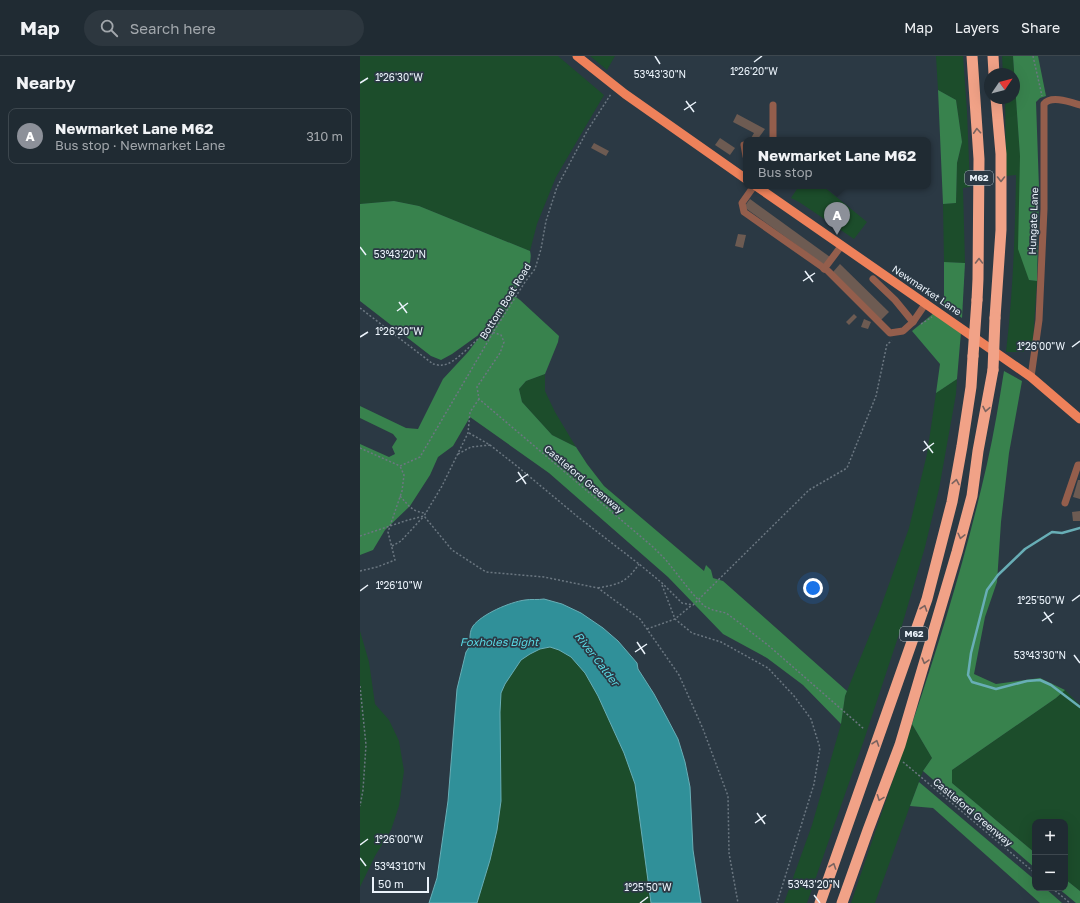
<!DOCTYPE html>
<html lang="en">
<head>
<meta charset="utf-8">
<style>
	:root { --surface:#202b33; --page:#2d373f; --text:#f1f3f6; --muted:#a2a7ac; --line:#3d474e; --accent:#8c9099 }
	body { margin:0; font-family:"Golos Text",sans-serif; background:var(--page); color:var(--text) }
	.controls { position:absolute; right:12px; bottom:12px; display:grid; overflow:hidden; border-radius:8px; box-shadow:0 4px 16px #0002 }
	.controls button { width:36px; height:36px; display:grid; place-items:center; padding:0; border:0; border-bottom:1px solid var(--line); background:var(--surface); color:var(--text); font:20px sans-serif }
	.compass { position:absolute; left:624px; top:12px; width:36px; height:36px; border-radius:50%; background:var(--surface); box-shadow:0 4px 16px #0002; rotate:55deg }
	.scale { position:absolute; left:12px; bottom:10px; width:57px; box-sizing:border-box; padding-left:4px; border:2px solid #ebf3fb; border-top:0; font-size:11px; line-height:14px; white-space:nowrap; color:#ebf3fb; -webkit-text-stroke:3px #2b3944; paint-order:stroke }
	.you { position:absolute; left:453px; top:532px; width:14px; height:14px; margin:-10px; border:3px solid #fff; border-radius:50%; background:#1a73e8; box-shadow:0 0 0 6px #1a73e833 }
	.badge { display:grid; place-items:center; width:26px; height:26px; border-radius:50%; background:var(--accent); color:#fff; font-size:13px; font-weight:700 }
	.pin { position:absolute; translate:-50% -33px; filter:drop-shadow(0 1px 2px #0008) }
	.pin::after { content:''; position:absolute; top:21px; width:14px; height:12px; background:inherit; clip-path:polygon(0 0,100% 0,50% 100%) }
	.popup { position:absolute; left:383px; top:81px; width:188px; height:52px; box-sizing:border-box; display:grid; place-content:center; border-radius:8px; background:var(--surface); filter:drop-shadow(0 1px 3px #0005); font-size:13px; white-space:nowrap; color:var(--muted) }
	.popup b { font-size:15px; color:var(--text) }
	.popup::after { content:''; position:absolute; left:50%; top:100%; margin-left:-8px; border:8px solid transparent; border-top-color:var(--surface) }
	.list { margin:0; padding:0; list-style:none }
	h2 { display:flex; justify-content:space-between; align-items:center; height:52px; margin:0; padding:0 16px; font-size:17px }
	h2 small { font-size:13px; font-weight:400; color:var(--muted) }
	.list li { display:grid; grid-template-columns:26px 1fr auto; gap:12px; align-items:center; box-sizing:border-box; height:56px; margin:0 8px 8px; padding:0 8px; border:1px solid var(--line); border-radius:8px }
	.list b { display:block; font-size:15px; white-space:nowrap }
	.list p { margin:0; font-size:13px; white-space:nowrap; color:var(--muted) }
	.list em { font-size:13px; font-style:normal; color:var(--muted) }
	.icon { flex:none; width:22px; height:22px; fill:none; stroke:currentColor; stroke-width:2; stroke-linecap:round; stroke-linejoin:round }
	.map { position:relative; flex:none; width:720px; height:847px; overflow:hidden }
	header { display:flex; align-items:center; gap:24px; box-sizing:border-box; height:56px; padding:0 20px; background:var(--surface); border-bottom:1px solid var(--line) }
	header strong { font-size:19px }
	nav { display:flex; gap:22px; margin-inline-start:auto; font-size:14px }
	.search { width:280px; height:36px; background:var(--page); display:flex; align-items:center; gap:10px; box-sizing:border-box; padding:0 14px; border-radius:22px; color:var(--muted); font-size:15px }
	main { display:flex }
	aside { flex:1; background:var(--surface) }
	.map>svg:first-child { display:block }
	.green { fill:#1c4d2b }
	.forest { fill:#38824d }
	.water { fill:#309099; stroke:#68aeb6 }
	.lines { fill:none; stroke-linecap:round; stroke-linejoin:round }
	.stream { stroke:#68aeb6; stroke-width:2.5 }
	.building { fill:#6d5b52 }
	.path { stroke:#6b7781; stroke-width:1.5; stroke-dasharray:2 2; stroke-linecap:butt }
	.minor { stroke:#945e4c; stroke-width:7 }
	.major { stroke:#ee815a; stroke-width:9 }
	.highway { stroke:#f1a287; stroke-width:11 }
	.highway-bridge { stroke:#f1a287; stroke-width:11 }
	.oneway { stroke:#7a635f }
	.ticks { fill:none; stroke:#ebf3fb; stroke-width:1.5 }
	.labels { text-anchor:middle; stroke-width:3.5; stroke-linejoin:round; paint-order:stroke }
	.shield { fill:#2b3944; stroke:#b1bbc4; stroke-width:1 }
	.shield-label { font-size:9px; font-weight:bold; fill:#ebf3fb }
	.street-label { font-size:10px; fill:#ebf3fb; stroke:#2b3944 }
	.water-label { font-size:11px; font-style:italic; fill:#59d9e4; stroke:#2b3944 }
	.ticks-label { font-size:10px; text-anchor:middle; fill:#ebf3fb; stroke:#2b3944; stroke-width:3.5; stroke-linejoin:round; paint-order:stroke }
</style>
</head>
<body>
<header>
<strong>Map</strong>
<div class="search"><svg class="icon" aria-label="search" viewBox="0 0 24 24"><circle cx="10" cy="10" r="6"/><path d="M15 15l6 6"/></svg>Search here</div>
<nav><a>Map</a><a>Layers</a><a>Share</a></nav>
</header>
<main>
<aside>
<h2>Nearby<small></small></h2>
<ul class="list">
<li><span class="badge">A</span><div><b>Newmarket Lane M62</b><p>Bus stop · Newmarket Lane</p></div><em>310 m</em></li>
</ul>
</aside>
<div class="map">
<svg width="720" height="847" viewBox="0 0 720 847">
	<rect width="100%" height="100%" fill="#2b3944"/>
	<g class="green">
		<path d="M0,0H198L244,39L196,121L177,168L170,195L59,150L34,145L0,148Z"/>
		<path d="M230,0H255L247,14Z"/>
		<path d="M576,0H603L607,55L610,131L603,132L605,207L584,206L583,148L596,147L597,107L602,86L596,44L578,34Z"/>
		<path d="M642,0H653L669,224L677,225L673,286L667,294L662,296H646C653,237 655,179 656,119L646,120L645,42H654V18H643Z"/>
		<path d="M439,130H463L507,166L494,183L439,146L431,142Z"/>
		<path d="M185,318V335L195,356L216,391L192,379L162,346L159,333L166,325Z"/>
		<path d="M597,323L596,338L579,433L565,491L543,566L504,684L447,847H424L452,769L481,668L485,640L519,556L549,472L567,398L576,337Z"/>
		<path d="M0,575L9,606L15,648L29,664L39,685L44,715L39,750L31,774L15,800L0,831Z"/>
		<path d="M190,591L199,594L211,601L225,617L238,640L264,697L275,728L291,847H117L130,804L137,774L141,745L140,656L141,637L145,628L161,604L170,598L180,593Z"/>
		<path d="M705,634L720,649V835L705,823V766H675V797L592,727V714L696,642Z"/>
		<path d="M552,668L572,702L563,715L550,750L515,847H491Z"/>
	</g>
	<g class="forest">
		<path d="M653,0H678L686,40L680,42L676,46L679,132L677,225L669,224L658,193L660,100Z"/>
		<path d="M578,34L596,44L602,86L597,107L596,147L583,148Z"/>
		<path d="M34,145L59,150L170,195C174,210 160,226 153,239L160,244L199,280L198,286L185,318L166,325L159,333L162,346L192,379L216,391L227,408L244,430L344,515L346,509L351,514L353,522L363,525L487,635L485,640L481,668L443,629L407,602L363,578L308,521L189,417L110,361L93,390L78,401L70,419L50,450L25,474L13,494L0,499V388L29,401L35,398L32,391L37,383L33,378L0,362V350L46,372L58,373L83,323L108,296L124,275L92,298L81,304L71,300L0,245V148Z"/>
		<path d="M584,206L605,207L602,262L584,249Z"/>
		<path d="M574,257L601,276L597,323L576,337L580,308L552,275Z"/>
		<path d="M644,315L662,325L649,397L641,466L637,526L625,561L614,618L636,628L680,622L705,634L696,642L592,714V727L675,797V812L563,715L572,702L552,668C581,582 607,496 627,408C634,377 639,346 644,315Z"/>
		<path d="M559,726L675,824V832H685L702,847H680L573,752L550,750Z"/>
		<path d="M705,823L720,835V847H716L698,832H705Z"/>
	</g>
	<path class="water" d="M184,543L202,548L221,557L243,572L258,585L277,607L278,613L294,638L307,662L318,683L325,706L330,731L333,794L341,847H291L275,728L264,697L238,640L225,617L211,601L199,594L190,591L180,593L170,598L161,604L145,628L141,637L140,656L141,745L137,774L130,804L117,847H69L77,822L88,745L97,633L106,596C113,588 107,579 113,570C122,558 150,546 165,544C171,543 178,544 184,543Z"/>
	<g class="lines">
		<path class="stream" d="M720,472L702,477L692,476L665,493L638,519L627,534L611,597L608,619L612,626L636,633L667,625L680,624L691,629L720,651"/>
	</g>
	<g class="building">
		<path d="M377,58L405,73L397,84H390L394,77L373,66Z"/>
		<path d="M360,82L375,92L370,99L355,89Z"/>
		<path d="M234,87L249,95L246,100L231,92Z"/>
		<path d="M390,143L470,201L464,209L384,151Z"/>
		<path d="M378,178L386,179L383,192L375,190Z"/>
		<path d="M480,208L529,256L521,264L473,216Z"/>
		<path d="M494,258L497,261L489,269L486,266Z"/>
		<path d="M504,263L511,266L508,273L501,271Z"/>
		<path d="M718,424H720V443L713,441Z"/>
		<path d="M720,455V465H713L712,456Z"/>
	</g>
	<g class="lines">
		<g class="path">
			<path d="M673,0L682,40"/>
			<path d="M0,252L73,308C75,308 79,310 82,309C96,309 115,282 129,275L141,279L144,286L140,297L117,331L119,343L293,491L306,504L332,537L344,550L353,554L366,557L377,565L409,590L504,673"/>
			<path d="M561,268L572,261"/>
			<path d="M119,343L110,356L108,377L82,430L64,460L92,494L126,516L184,521L238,532L280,563L319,619L343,673L368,740L369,797L378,847"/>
			<path d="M109,377L130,389L158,411L218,461L279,508L302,527L322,547L333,549L449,434L487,412L516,340L527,288L532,285"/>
			<path d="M0,392L40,410L60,401L134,275L165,226L175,213L181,193L186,165L197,131L227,75L251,38"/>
			<path d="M98,398L111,391L130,389"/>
			<path d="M40,440C49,450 52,456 66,457"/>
			<path d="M0,480L48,464L64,460"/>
			<path d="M32,490L41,485L64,460"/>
			<path d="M0,515L17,511L35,504L28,476L42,435L44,419L40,410"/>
			<path d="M302,529L315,563L332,577L361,586L408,612L434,640L451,663L460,692L454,728L417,847"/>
			<path d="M238,532C259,528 266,527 279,508"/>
			<path d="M287,573L315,563L332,549"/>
			<path d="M0,630L6,689L3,734L0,750"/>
			<path d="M543,706L675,817"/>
			<path d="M692,832L710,847"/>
		</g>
		<g class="minor">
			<path d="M413,84V49"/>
			<path d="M384,89L386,100"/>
			<path d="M394,130L382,147L384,156L468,215L530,277L543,275L553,266L566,247"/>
			<path d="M464,213L482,189"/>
			<path d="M513,223L535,244L553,266"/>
			<path d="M671,321L679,264L684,153V48C691,39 710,46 720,49"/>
			<path d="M705,447L718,409H720"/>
		</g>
		<g class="major">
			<path d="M217,0L265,38L386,123"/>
			<path d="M396,130L671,321L720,363"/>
		</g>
		<g class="highway">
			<path d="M612,0L619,103L618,223L617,244"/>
			<path d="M633,0L634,18"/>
			<path d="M635,262L641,174V98L636,42"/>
			<path d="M460,847L567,543L592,446L602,390L611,331L613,300"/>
			<path d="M482,847L508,774L540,689L597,496L612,440L618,395L633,314"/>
		</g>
		<g class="highway-bridge">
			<path d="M613,300L617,244"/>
			<path d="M633,314L635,262"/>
		</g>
	</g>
	<defs><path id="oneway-chevron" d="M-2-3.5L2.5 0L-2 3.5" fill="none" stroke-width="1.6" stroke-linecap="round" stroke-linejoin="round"/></defs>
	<g class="oneway">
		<use href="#oneway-chevron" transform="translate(617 75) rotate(-94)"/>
		<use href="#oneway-chevron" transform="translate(641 123) rotate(90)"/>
		<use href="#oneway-chevron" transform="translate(619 205) rotate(-90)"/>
		<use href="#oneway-chevron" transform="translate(626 353) rotate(101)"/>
		<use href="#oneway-chevron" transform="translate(596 426) rotate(-79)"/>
		<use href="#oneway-chevron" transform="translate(601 480) rotate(104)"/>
		<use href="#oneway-chevron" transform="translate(564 552) rotate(-71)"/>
		<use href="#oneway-chevron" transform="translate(565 605) rotate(106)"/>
		<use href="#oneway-chevron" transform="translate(516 687) rotate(-71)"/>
		<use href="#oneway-chevron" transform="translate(520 742) rotate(111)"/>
		<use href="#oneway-chevron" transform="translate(473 810) rotate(-71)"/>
	</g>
	<path class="ticks" d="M295,0L300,8M394,6L402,0M0,27L8,22M326,45L334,56M324,54L336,46M0,191L6,199M445,215L453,226M443,225L455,217M39,246L47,257M37,255L48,247M0,281L8,276M712,291L720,285M564,385L573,397M563,395L574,387M158,416L166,428M156,426L168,418M0,535L8,529M712,545L720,539M684,556L692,567M682,565L694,557M277,586L285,598M275,596L287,588M714,599L720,607M397,757L405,768M395,767L406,759M0,789L8,783M0,802L6,810M454,839L460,847M280,847L288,841"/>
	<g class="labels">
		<g class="shield">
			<rect x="605" y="115" width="28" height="14" rx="3"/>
			<rect x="540" y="571" width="28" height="14" rx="3"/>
		</g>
		<g class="shield-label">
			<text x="619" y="125">M62</text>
			<text x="554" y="581">M62</text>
		</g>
		<g class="street-label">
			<text transform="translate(673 165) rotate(-88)" y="4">Hungate Lane</text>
			<text transform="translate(567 234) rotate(34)" y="4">Newmarket Lane</text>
			<text transform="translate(145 245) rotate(-58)" y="4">Bottom Boat Road</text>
			<text transform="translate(224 423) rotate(40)" y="4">Castleford Greenway</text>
			<text transform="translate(613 756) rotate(40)" y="4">Castleford Greenway</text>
		</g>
		<g class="water-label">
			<text x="139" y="590">Foxholes Bight</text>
			<text transform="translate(237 603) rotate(52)" y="4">River Calder</text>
		</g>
	</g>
	<g class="ticks-label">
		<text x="394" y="19">1°26'20"W</text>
		<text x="300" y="22">53°43'30"N</text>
		<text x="39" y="25">1°26'30"W</text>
		<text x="40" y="202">53°43'20"N</text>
		<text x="39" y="279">1°26'20"W</text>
		<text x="681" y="294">1°26'00"W</text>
		<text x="39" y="533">1°26'10"W</text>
		<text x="681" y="548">1°25'50"W</text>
		<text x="680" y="603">53°43'30"N</text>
		<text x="39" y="787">1°26'00"W</text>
		<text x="40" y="814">53°43'10"N</text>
		<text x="454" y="832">53°43'20"N</text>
		<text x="288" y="835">1°25'50"W</text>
	</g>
</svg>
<div class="controls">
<button>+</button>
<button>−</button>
</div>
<svg class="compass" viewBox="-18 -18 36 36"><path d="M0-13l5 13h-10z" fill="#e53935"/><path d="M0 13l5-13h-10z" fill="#a2a7ac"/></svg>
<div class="scale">50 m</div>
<div class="you"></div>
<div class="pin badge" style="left:477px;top:179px">A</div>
<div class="popup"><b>Newmarket Lane M62</b>Bus stop</div>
</div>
</main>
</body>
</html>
